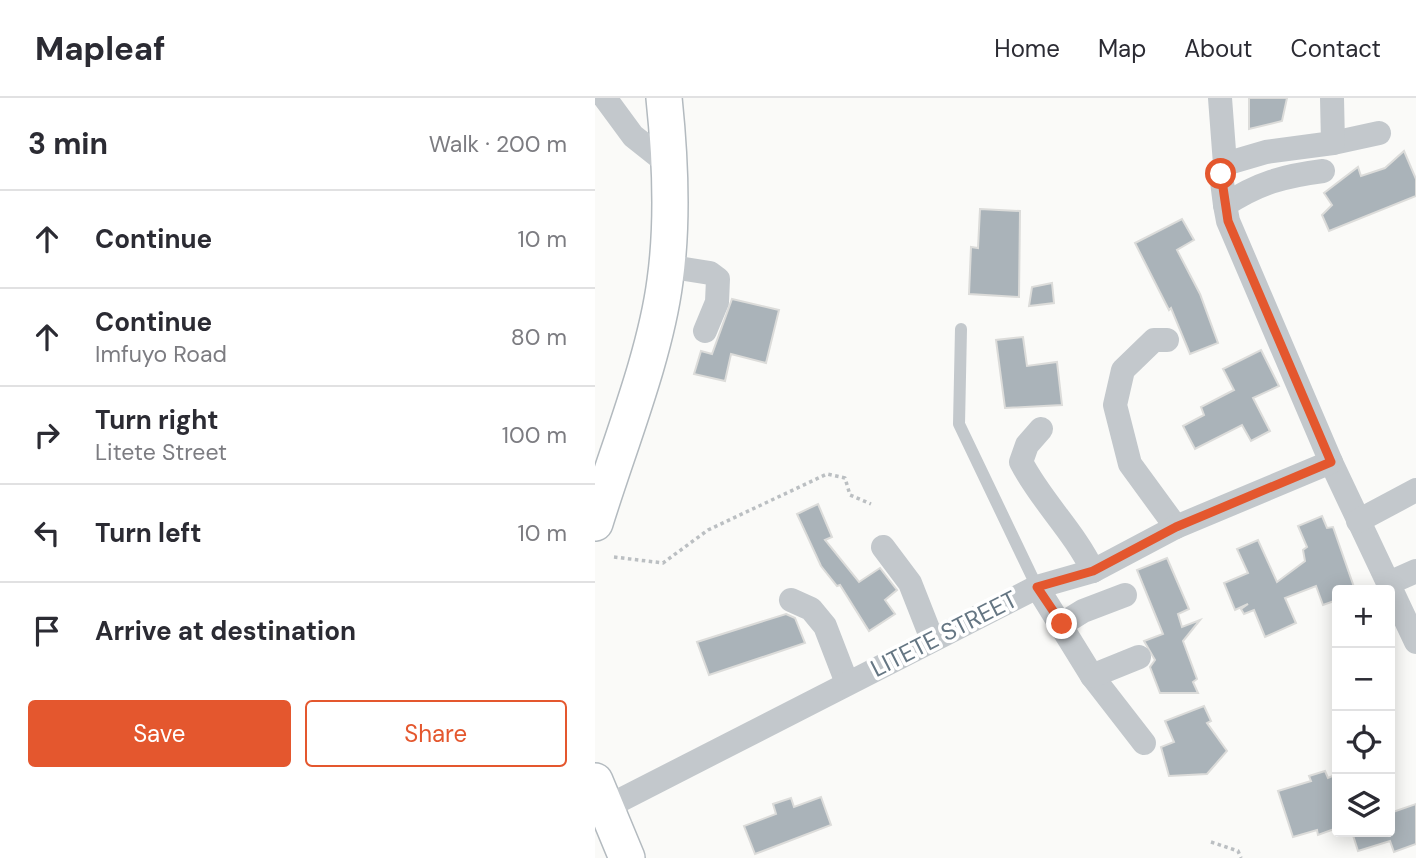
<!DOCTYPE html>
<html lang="en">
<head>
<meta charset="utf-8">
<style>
	:root { --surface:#fff; --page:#f7f7f7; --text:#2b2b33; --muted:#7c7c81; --line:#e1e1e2; --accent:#e4572e }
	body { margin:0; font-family:"DM Sans",sans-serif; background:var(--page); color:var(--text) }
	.controls { position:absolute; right:21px; bottom:21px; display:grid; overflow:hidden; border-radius:7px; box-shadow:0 4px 18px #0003 }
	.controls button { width:63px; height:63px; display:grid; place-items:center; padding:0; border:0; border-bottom:2px solid var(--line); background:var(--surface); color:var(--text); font:35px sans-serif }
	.stop { position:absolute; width:21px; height:21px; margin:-16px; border:5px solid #e4572e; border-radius:50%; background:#fff }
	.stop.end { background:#e4572e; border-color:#fff; box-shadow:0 2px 7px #0008 }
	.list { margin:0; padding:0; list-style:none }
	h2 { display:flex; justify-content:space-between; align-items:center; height:91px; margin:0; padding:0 28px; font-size:30px }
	h2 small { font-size:23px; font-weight:400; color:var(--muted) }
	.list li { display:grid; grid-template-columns:46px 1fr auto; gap:21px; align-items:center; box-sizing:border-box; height:98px; padding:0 28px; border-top:2px solid var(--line) }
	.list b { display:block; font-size:26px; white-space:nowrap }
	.list p { margin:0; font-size:23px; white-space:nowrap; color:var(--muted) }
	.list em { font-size:23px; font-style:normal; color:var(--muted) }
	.actions { display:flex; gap:14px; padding:21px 28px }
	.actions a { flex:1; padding:16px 0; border:2px solid var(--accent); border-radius:7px; text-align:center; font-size:24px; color:var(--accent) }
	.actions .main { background:var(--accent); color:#fff }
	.icon { flex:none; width:38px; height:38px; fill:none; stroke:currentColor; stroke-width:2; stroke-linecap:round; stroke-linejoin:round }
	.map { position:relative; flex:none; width:821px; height:760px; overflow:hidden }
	header { display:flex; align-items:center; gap:42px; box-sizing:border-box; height:98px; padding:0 35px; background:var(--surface); border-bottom:2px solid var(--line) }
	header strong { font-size:33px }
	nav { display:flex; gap:38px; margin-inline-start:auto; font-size:24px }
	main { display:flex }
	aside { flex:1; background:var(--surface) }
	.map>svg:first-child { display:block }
	.building { fill:#aab3b9; stroke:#dcdcda; stroke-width:2 }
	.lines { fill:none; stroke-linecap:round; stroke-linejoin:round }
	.secondary-casing { stroke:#b3babf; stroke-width:38 }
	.path { stroke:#bbbfc2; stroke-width:3.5; stroke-dasharray:3.5 3.5; stroke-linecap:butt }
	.service { stroke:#c3c8cc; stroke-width:12 }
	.minor { stroke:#c3c8cc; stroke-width:24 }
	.secondary { stroke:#fff; stroke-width:35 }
	.route { stroke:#e4572e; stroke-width:9 }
	.labels { text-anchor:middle; stroke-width:7; stroke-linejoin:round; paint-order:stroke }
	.street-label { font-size:24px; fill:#657683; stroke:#fff }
</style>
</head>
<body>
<header>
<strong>Mapleaf</strong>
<nav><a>Home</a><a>Map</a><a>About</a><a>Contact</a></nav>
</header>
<main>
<aside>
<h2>3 min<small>Walk · 200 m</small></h2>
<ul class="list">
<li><svg class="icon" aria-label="ahead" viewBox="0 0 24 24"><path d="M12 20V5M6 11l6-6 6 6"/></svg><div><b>Continue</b></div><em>10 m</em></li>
<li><svg class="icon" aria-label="ahead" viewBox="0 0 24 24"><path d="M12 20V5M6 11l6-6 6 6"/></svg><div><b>Continue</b><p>Imfuyo Road</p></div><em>80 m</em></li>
<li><svg class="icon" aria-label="right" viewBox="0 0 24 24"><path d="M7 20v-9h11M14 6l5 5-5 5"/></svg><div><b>Turn right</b><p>Litete Street</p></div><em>100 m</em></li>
<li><svg class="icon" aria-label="left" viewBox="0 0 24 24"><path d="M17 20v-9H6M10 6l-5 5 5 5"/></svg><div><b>Turn left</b></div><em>10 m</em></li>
<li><svg class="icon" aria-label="arrive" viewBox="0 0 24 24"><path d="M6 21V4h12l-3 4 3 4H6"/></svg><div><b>Arrive at destination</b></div></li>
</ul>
<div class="actions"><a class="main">Save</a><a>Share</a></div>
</aside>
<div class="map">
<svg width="821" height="760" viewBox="0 0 821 760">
	<rect width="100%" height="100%" fill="#fafaf8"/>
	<g class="building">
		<path d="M654,0H692L687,23L654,31Z"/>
		<path d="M809,53L821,81V98L734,133L727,117L737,107L729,95L763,69L766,78L790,70Z"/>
		<path d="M385,111L425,113L424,199L374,196L376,149L383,150Z"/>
		<path d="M587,121L599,142L582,152L605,196L623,245L595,256L576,210L574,212L540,145Z"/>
		<path d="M457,185L459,205L434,208L437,189Z"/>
		<path d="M137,201L184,212L171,265L136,256L130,283L99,276L106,253L117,256Z"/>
		<path d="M428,239L432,268L462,264L467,307L410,310L401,242Z"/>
		<path d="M666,252L684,288L658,300L675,333L656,343L647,327L600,351L588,328L609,317L606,309L639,292L628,271Z"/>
		<path d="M223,406L237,439L230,442L264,484L285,470L302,492L290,502L300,516L274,533L245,487L242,488L226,468L202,416Z"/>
		<path d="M727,418L732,430L738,429L760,492H742V502L728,507L721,488L690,500L701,525L670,539L659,512L649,516L646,511L653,506L640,512L629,485L653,475L642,451L663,442L682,484L710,463L708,452L712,449L703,428Z"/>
		<path d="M572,460L594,511L583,516L587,529L605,522L588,543L602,581L598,584L603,595H565L555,569L560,562L549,543L568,536L542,472Z"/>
		<path d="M191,516L200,520L210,545L114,577L102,544Z"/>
		<path d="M609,608L616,623L612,625L632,653L612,676L574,678L566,649L579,644L570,623Z"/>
		<path d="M730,673L733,680L742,676V730L723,737L722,732L698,739L683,693L716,683L714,678Z"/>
		<path d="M226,699L236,727L160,756L149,728L181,716L178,706L196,700L199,709Z"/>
		<path d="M821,706V746L799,754L795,743L763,753L757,734H795V715Z"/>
	</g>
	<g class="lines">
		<defs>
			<g id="secondary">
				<path d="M0,425C23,350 60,260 70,183C78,126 75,57 69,0"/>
				<path d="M0,683L32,760"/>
			</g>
		</defs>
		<use href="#secondary" class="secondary-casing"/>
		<g class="path">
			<path d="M19,459L68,465L113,432L232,376L250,380L255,397L276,406"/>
			<path d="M616,744L643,753L646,760"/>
		</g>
		<path class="service" d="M366,231L364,326L442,489"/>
		<g class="minor">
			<path d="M10,0L38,38L72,65"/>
			<path d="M625,0L630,66"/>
			<path d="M738,45L784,35"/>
			<path d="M728,73C689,78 663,85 630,107L633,123L736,364L821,544"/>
			<path d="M630,107L626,76L630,66L671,54L738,45L737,0"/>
			<path d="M71,168L115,175L123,181L122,204L110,233"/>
			<path d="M572,242H559L528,272L520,307L535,366L581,429"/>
			<path d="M446,331L432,347L426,364C446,403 479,433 498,473"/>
			<path d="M763,423L821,392"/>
			<path d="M288,449L315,485L337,541"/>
			<path d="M794,485L821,473"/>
			<path d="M442,489L497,578L549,645"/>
			<path d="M196,502L216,511L230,528L252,585"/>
			<path d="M467,526L488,513L530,497"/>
			<path d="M497,578L544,559"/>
			<path d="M10,710L442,489L498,473L581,429L736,364"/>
		</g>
		<use href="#secondary" class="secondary"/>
	</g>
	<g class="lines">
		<path class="route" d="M467,526L442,489L498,473L581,429L736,364L633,123L626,76"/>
	</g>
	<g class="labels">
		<g class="street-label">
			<text transform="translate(349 536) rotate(-27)" y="8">LITETE STREET</text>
		</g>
	</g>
</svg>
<div class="controls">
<button>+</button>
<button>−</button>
<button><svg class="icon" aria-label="locate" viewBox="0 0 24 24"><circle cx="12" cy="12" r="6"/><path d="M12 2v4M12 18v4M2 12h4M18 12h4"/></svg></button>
<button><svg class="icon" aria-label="layers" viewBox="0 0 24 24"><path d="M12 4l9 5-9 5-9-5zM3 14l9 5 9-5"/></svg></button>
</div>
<div class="stop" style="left:626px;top:76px"></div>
<div class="stop end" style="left:467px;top:526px"></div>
</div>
</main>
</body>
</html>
